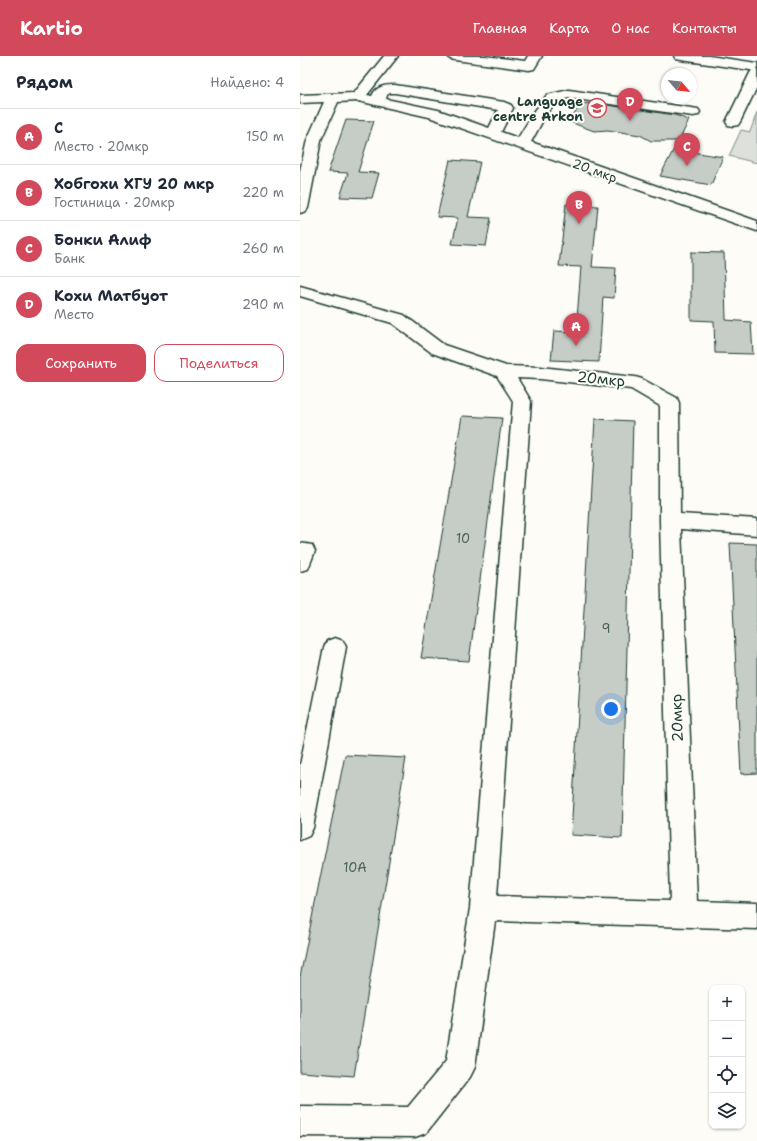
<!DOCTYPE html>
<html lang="ru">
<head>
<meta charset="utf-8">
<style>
	:root { --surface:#fff; --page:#f2f2f3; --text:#1f2937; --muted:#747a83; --line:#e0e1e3; --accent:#d1495b }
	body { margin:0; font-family:"Shantell Sans",sans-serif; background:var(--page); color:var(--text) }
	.controls { position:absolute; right:12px; bottom:12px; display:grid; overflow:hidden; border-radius:8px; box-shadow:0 1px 3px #0004 }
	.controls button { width:36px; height:36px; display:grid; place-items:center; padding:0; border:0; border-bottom:1px solid var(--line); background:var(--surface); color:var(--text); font:20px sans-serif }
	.compass { position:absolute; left:361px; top:12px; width:36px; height:36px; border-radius:50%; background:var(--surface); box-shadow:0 1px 3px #0004; rotate:118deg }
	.you { position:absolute; left:311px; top:653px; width:14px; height:14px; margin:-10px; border:3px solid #fff; border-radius:50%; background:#1a73e8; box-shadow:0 0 0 6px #1a73e833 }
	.badge { display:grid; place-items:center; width:26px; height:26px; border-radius:50%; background:var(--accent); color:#fff; font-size:13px; font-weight:700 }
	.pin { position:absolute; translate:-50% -33px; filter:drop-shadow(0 1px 2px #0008) }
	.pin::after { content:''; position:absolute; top:21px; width:14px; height:12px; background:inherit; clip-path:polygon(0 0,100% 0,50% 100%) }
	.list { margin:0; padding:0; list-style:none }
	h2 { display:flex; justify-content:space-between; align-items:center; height:52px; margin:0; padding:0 16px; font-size:17px }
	h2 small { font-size:13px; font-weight:400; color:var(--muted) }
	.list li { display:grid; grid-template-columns:26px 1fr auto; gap:12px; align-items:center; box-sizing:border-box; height:56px; padding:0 16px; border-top:1px solid var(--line) }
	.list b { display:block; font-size:15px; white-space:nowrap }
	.list p { margin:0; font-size:13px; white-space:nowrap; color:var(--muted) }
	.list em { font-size:13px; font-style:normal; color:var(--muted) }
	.actions { display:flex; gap:8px; padding:12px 16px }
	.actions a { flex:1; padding:9px 0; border:1px solid var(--accent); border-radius:12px; text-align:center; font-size:14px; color:var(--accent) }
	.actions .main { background:var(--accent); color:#fff }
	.icon { flex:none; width:22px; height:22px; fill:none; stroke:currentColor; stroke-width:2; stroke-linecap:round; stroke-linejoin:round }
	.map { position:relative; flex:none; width:457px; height:1085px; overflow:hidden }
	header { display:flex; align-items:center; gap:24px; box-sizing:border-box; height:56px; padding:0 20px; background:var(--accent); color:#fff }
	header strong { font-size:19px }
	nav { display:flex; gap:22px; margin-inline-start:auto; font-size:14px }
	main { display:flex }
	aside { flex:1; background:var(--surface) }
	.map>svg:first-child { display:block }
	.green { fill:#dde0db; stroke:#7e8e88 }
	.building { fill:#c6cdc7; stroke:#1f3d34 }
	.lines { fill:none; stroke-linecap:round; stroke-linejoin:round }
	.minor-casing { stroke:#1f3d34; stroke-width:3 }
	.major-casing { stroke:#1f3d34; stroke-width:3 }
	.minor { fill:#fdfcf7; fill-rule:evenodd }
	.major { fill:#fdfcf7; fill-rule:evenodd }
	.labels { text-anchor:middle; stroke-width:4; stroke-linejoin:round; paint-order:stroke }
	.far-poi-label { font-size:13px; font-weight:bold; fill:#1f3d34; stroke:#fdfcf7; text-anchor:end }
	.far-street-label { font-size:13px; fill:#1f3d34; stroke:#fdfcf7 }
	.number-label { font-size:13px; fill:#496159 }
	.street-label { font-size:15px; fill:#1f3d34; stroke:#fdfcf7 }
</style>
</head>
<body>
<header>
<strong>Kartio</strong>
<nav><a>Главная</a><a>Карта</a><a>О нас</a><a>Контакты</a></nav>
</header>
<main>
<aside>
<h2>Рядом<small>Найдено: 4</small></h2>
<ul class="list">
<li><span class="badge">A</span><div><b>С</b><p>Место · 20мкр</p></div><em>150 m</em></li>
<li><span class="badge">B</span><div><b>Хобгохи ХГУ 20 мкр</b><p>Гостиница · 20мкр</p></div><em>220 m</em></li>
<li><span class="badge">C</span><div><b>Бонки Алиф</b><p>Банк</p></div><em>260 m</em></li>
<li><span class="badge">D</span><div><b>Кохи Матбуот</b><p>Место</p></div><em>290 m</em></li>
</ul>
<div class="actions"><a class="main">Сохранить</a><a>Поделиться</a></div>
</aside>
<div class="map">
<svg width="457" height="1085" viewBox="0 0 457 1085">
	<rect width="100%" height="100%" fill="#fdfcf7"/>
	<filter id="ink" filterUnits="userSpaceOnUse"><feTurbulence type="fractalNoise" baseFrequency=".025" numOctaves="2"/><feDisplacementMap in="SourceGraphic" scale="8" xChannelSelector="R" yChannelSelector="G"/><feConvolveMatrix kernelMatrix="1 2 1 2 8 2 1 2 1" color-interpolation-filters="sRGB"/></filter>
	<g filter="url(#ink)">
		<path class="green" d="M457,56V107L429,100L441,74L450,76Z"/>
		<g class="building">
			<path d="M294,47L375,59L389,64L379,85H351L340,79L308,74L294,75L270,66L280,48Z"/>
			<path d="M46,64L74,65L58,116L79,117L72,142L40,141L48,117L28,116Z"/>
			<path d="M374,93L423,101L411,129L360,120Z"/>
			<path d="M150,104L180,106L168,161L191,162L186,190L152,188L158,162L137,161Z"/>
			<path d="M266,148L298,150L292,211L316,212L314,242L303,241L299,306L251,304L254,275L276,276L281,211L259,210Z"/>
			<path d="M391,196L424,197L426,264L451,266L453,298L415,297L414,265L391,264Z"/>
			<path d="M162,360L202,362L169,605L121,602Z"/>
			<path d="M295,363L333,365L322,782L271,779Z"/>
			<path d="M430,487L457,488V717L441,718Z"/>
			<path d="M45,699L106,702L54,1020L0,1016V921Z"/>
		</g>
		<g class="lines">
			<defs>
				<g id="minor">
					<path d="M84,0H98L67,39L72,40C76,30 85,29 95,29L204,46L211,49L213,52L201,76L218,82L234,56L247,39L269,34L398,53L400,56L398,59L393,60L269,42L257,45L247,57L231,86L457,165V175L129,61L58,45L38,46L21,84L8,152L6,155L0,157V115L7,84L24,46L0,47V39L54,37ZM90,37H95L198,54L189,72L138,54L86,43L87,39Z"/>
					<path d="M148,0H185L225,5L228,0H242L234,13L229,14L155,4L150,3Z"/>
					<path d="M457,13V31L440,66L438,69L433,70L428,69L426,66L450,17L452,14Z"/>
					<path d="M0,230L104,259L144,289L206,310L240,311L335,321L342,323L377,342L379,347L380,458L457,463V479L381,473L397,845L457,847V873L195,865L175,1011L170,1021L126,1077L115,1081L0,1080V1050L108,1051L146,1005L170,852L213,345L197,320L132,297L92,267L0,240ZM217,322L240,323L331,333L360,350V465L370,845L197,840L231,345Z"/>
					<path d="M0,487L12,489L15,495L8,513L0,515Z"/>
					<path d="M35,582L43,585L46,591L13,772L9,780L0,784V709L24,591L27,585Z"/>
				</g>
				<path id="major" d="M374,0H409L457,7V15L381,4L376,3Z"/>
			</defs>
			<use href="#minor" class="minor-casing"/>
			<use href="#major" class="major-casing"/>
			<use href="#minor" class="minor"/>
			<use href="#major" class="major"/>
		</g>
	</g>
	<defs>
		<symbol id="school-ring" viewBox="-11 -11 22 22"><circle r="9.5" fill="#fdfcf7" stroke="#d1495b" stroke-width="1.5"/><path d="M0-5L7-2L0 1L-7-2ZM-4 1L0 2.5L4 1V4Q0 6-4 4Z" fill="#d1495b"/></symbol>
	</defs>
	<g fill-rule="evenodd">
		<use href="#school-ring" x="286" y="41" width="22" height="22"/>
	</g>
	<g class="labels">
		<g class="far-poi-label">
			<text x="283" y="50">Language<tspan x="283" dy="15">centre Arkon</tspan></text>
		</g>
		<g class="far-street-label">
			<text transform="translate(295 114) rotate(20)" y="5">20 мкр</text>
		</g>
		<g class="number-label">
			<text x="163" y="487">10</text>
			<text x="306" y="577">9</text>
			<text x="55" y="816">10А</text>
		</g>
		<g class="street-label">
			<text transform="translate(301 323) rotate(6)" y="5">20мкр</text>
			<text transform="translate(377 662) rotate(-92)" y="5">20мкр</text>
		</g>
	</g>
</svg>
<div class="controls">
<button>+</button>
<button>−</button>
<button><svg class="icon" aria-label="locate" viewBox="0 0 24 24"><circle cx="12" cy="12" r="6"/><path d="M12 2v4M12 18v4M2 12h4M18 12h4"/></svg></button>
<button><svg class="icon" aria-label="layers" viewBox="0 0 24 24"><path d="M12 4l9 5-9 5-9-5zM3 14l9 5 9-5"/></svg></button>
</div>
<svg class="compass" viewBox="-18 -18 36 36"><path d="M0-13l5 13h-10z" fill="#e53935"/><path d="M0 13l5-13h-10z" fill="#747a83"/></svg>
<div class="you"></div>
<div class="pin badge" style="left:276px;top:290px">A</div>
<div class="pin badge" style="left:279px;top:168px">B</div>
<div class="pin badge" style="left:387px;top:110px">C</div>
<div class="pin badge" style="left:330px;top:65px">D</div>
</div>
</main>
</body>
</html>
